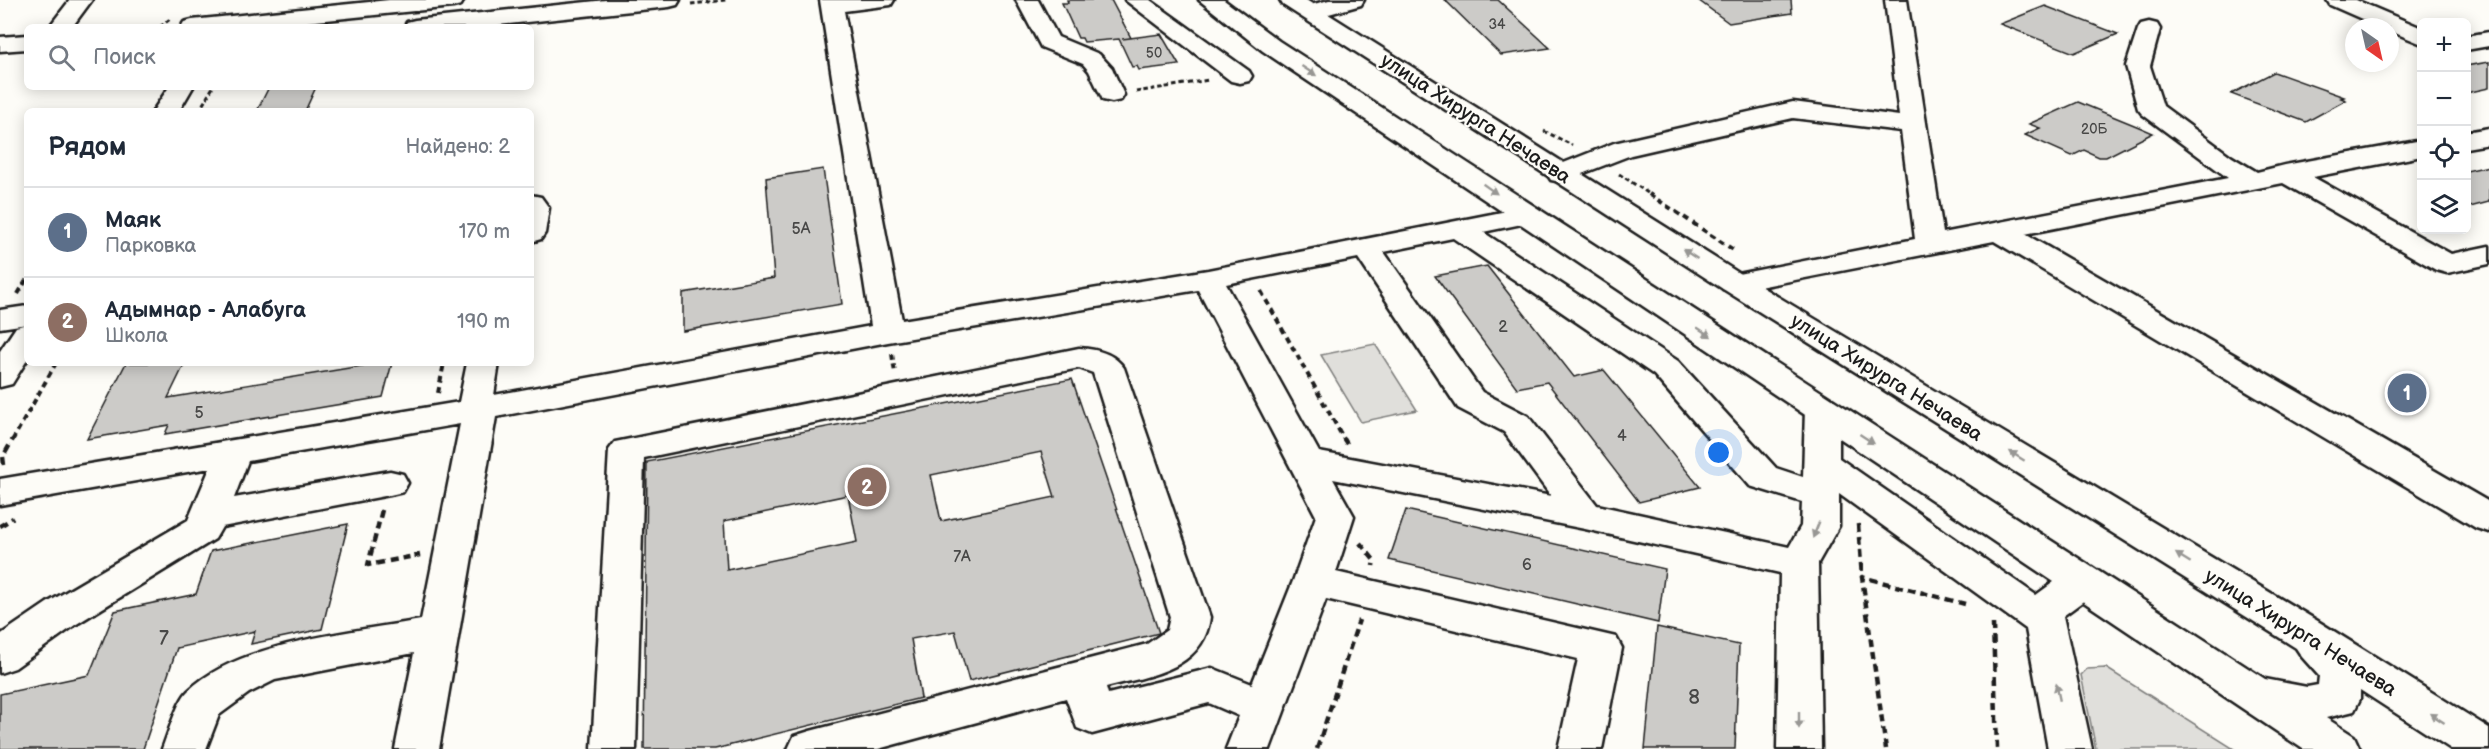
<!DOCTYPE html>
<html lang="ru">
<head>
<meta charset="utf-8">
<style>
	:root { --surface:#fff; --page:#f2f2f3; --text:#1f2937; --muted:#747a83; --line:#e0e1e3; --accent:#d1495b }
	body { margin:0; font-family:"Balsamiq Sans",sans-serif; background:var(--page); color:var(--text) }
	.controls { position:absolute; right:18px; top:18px; display:grid; overflow:hidden; border-radius:9px; box-shadow:0 3px 15px #0003 }
	.controls button { width:54px; height:54px; display:grid; place-items:center; padding:0; border:0; border-bottom:2px solid var(--line); background:var(--surface); color:var(--text); font:30px sans-serif }
	.compass { position:absolute; left:2345px; top:18px; width:54px; height:54px; border-radius:50%; background:var(--surface); box-shadow:0 3px 15px #0003; rotate:146deg }
	.you { position:absolute; left:1719px; top:453px; width:21px; height:21px; margin:-15px; border:4px solid #fff; border-radius:50%; background:#1a73e8; box-shadow:0 0 0 9px #1a73e833 }
	.badge { display:grid; place-items:center; width:39px; height:39px; border-radius:50%; background:var(--accent); color:#fff; font-size:20px; font-weight:700 }
	.pin { position:absolute; translate:-50% -50%; border:3px solid #fff; box-shadow:0 2px 6px #0006 }
	.list { margin:0; padding:0; list-style:none }
	h2 { display:flex; justify-content:space-between; align-items:center; height:78px; margin:0; padding:0 24px; font-size:26px }
	h2 small { font-size:20px; font-weight:400; color:var(--muted) }
	.list li { display:grid; grid-template-columns:39px 1fr auto; gap:18px; align-items:center; box-sizing:border-box; height:90px; padding:0 24px; border-top:2px solid var(--line) }
	.list b { display:block; font-size:22px; white-space:nowrap }
	.list p { margin:0; font-size:20px; white-space:nowrap; color:var(--muted) }
	.list em { font-size:20px; font-style:normal; color:var(--muted) }
	.icon { flex:none; width:33px; height:33px; fill:none; stroke:currentColor; stroke-width:2; stroke-linecap:round; stroke-linejoin:round }
	.map { position:relative; flex:none; width:2489px; height:749px; overflow:hidden }
	.search { position:absolute; background:var(--surface); box-shadow:0 3px 15px #0003; left:24px; top:24px; width:510px; height:66px; display:flex; align-items:center; gap:15px; box-sizing:border-box; padding:0 21px; border-radius:9px; color:var(--muted); font-size:22px }
	.panel { position:absolute; background:var(--surface); box-shadow:0 3px 15px #0003; left:24px; top:108px; width:510px; height:258px; border-radius:9px }
	.map>svg:first-child { display:block }
	.green { fill:#e0dfdb; stroke:#7e7e7c; stroke-width:1.5 }
	.building { fill:#cccbc8; stroke:#1c1c1c; stroke-width:1.5; fill-rule:evenodd }
	.lines { fill:none; stroke-linecap:round; stroke-linejoin:round }
	.minor-casing { stroke:#1c1c1c; stroke-width:5 }
	.major-casing { stroke:#1c1c1c; stroke-width:5 }
	.path-far2 { stroke:#1c1c1c; stroke-width:3; stroke-dasharray:4.5 3; stroke-linecap:butt }
	.path-far1 { stroke:#1c1c1c; stroke-width:4; stroke-dasharray:6 4.5; stroke-linecap:butt }
	.path { stroke:#1c1c1c; stroke-width:4.5; stroke-dasharray:8 5; stroke-linecap:butt }
	.minor { fill:#fdfcf7; fill-rule:evenodd }
	.major { fill:#fdfcf7; fill-rule:evenodd }
	.oneway { fill:#989794 }
	.labels { text-anchor:middle; stroke-width:4.5; stroke-linejoin:round; paint-order:stroke }
	.far-number-label { font-size:14px; fill:#484847 }
	.number-label { font-size:16px; fill:#484847 }
	.street-label { font-size:20px; fill:#1c1c1c; stroke:#fdfcf7 }
	.near-number-label { font-size:20px; fill:#484847 }
</style>
</head>
<body>
<div class="map">
<svg width="2489" height="749" viewBox="0 0 2489 749">
	<rect width="100%" height="100%" fill="#fdfcf7"/>
	<filter id="ink" filterUnits="userSpaceOnUse"><feTurbulence type="fractalNoise" baseFrequency=".0167" numOctaves="2"/><feDisplacementMap in="SourceGraphic" scale="12" xChannelSelector="R" yChannelSelector="G"/><feConvolveMatrix kernelMatrix="1 2 1 2 8 2 1 2 1" color-interpolation-filters="sRGB"/></filter>
	<g filter="url(#ink)">
		<g class="green">
			<path d="M1375,344L1417,410L1361,422L1321,355Z"/>
			<path d="M2106,668L2234,749H2096L2081,675L2087,669Z"/>
		</g>
		<g class="building">
			<path d="M1067,0H1111L1131,38L1122,39L1161,34L1179,65L1139,70L1137,66L1132,67L1119,39L1084,42L1082,38H1078L1062,3H1068Z"/>
			<path d="M1445,0H1498L1550,48L1501,55Z"/>
			<path d="M1698,0H1791L1792,13L1729,23Z"/>
			<path d="M2045,6L2118,34L2074,53L2000,24Z"/>
			<path d="M2489,62V88L2466,93V66Z"/>
			<path d="M2274,72L2344,97L2341,98L2346,100L2306,122L2231,94Z"/>
			<path d="M269,87H316L305,111H257Z"/>
			<path d="M2078,102L2139,127L2153,133L2106,157H2099L2084,150L2072,156L2025,135L2040,128L2029,124Z"/>
			<path d="M2489,166V202L2466,208V171Z"/>
			<path d="M823,169L842,304L683,331V293L774,278L766,178Z"/>
			<path d="M1487,266L1574,377L1604,370L1700,487L1639,502L1547,382L1517,388L1435,276Z"/>
			<path d="M126,363H185L168,398L379,363H392L383,397L165,434L169,425L87,439Z"/>
			<path d="M1072,379L1159,633L969,681L955,631L911,639L921,698L715,749H644L647,462ZM1041,452L1055,497L941,521L931,475ZM848,495L857,542L727,570L724,521Z"/>
			<path d="M1406,510L1665,569L1658,623L1389,560Z"/>
			<path d="M348,524L322,629L251,644L255,631L177,648L143,749H0V694L89,675L115,611L196,594L211,551Z"/>
			<path d="M1657,627L1739,645L1735,749H1645Z"/>
		</g>
		<g class="lines">
			<defs>
				<g id="minor">
					<path d="M70,0H92L72,27H49Z"/>
					<path d="M389,0H464L461,5L453,7L258,27H181L184,22L192,20Z"/>
					<path d="M606,0H680L677,5L669,7L479,27H404L407,22L415,20Z"/>
					<path d="M820,0H894L891,5L844,11L902,320L1208,270L1527,207L1537,209L1541,215L1537,221L1483,232L1678,361L1776,468L1803,477L1805,409L1810,401L1822,398L1834,401L1839,409V458L2036,595L2069,571L2083,566L2097,571L2103,581L2097,591L2063,616L2092,749H2048L2026,629L1839,494V526L1818,563L1821,749H1777L1780,573L1585,529L1333,479L1354,516L1336,572L1616,637L1622,648L1602,749H1558L1578,659L1326,599L1270,749H1226L1239,716L1209,703L1092,734L1077,728L1066,698L878,749H788L794,736L810,731L1147,644L1167,630L1170,617L1093,373L1079,368L644,458L636,749H592L609,450L615,442L1079,348C1096,349 1114,353 1124,368L1210,617C1204,670 1148,676 1106,687L1108,694L1212,668L1252,684L1293,581L1316,516L1198,290L888,342L496,417L439,749H395L414,653L275,680L249,693L219,715L206,749H162C168,734 177,702 188,691C238,642 353,632 421,620L460,424L248,461L234,498L390,471L403,474L408,483L403,492L390,495L222,527L215,539L75,625L15,668L0,673V635L47,603L188,520L210,468L0,505V479L459,402L467,363H499L494,395L871,326ZM1453,238L1654,375L1750,486L1802,502L1801,526L1789,547L1597,505L1528,416L1482,392L1384,252ZM1358,258L1458,408L1504,432L1551,496L1319,452L1226,284Z"/>
					<path d="M1016,0H1038L1058,37L1099,54L1112,68L1124,95L1121,100L1112,102L1103,100L1089,71L1083,64L1041,47Z"/>
					<path d="M1125,0H1150L1249,71L1252,76L1249,81L1240,83L1231,81Z"/>
					<path d="M1329,0H1364L1361,5L1311,19L1303,17L1300,12L1303,7Z"/>
					<path d="M1885,0H1907L1943,233L2228,178L2142,114L2138,109L2126,66L2138,29L2141,24L2149,22L2157,24L2160,29L2150,66L2163,106L2232,157L2257,172L2285,165L2422,140V156L2313,177L2451,254L2489,246V264L2447,273L2436,270L2283,183L2025,234L2489,502V532L2476,528L1994,241L1734,292L1723,289L1719,283L1723,277L1915,239L1901,131L1793,118L1631,155L1561,182L1551,180L1547,174L1551,168L1614,143L1793,102L1899,116Z"/>
					<path d="M2327,0H2356L2422,28V44L2390,31V27H2380L2330,5Z"/>
					<path d="M2489,32V46L2466,50V36Z"/>
					<path d="M27,35V49L0,51V37Z"/>
					<path d="M169,87H193L179,111H153Z"/>
					<path d="M2489,128V144L2466,148V132Z"/>
					<path d="M531,195L541,197L549,208L545,233L541,239L531,242Z"/>
					<path d="M27,306V360L12,384L0,387V351L16,327L27,324L0,328V310Z"/>
				</g>
				<path id="major" d="M1199,0H1224L1279,41L2265,679L2307,687L2318,685L2319,676L2302,657L2296,648L1723,289L1283,5L1280,0H1306L1745,277L2316,620L2489,728V749H2451L2360,690V699L2354,711L2326,718L2354,736L2360,749H2303L1263,51Z"/>
			</defs>
			<use href="#minor" class="minor-casing"/>
			<use href="#major" class="major-casing"/>
			<g class="path-far2">
				<path d="M691,4L726,0"/>
				<path d="M160,27L170,19"/>
				<path d="M1136,92L1209,80"/>
				<path d="M199,111L213,87"/>
				<path d="M1544,131L1572,145"/>
				<path d="M1619,174L1651,195"/>
			</g>
			<g class="path-far1">
				<path d="M1649,194L1735,251"/>
				<path d="M1261,291L1345,441"/>
				<path d="M18,294L27,279"/>
				<path d="M892,354L895,373"/>
				<path d="M438,393L444,363"/>
				<path d="M12,441L56,363"/>
			</g>
			<g class="path">
				<path d="M1344,439L1347,444"/>
				<path d="M4,465L3,457L13,439"/>
				<path d="M382,510L368,565L420,555"/>
				<path d="M1858,524L1862,577"/>
				<path d="M0,526L13,518"/>
				<path d="M1360,543L1374,560L1373,566"/>
				<path d="M1993,624L1997,749"/>
				<path d="M1317,749L1359,620"/>
				<path d="M1886,749L1862,577L1965,604"/>
			</g>
			<use href="#minor" class="minor"/>
			<use href="#major" class="major"/>
		</g>
		<defs><path id="oneway-solid" d="M-6-.8H1V-3.2L6.5 0L1 3.2V.8H-6Z" transform="scale(1.5)"/></defs>
		<g class="oneway">
			<use href="#oneway-solid" transform="translate(1309 71) rotate(33)"/>
			<use href="#oneway-solid" transform="translate(1490 189) rotate(35)"/>
			<use href="#oneway-solid" transform="translate(1690 254) rotate(-147)"/>
			<use href="#oneway-solid" transform="translate(1704 332) rotate(33)"/>
			<use href="#oneway-solid" transform="translate(1867 439) rotate(33)"/>
			<use href="#oneway-solid" transform="translate(2017 456) rotate(-148)"/>
			<use href="#oneway-solid" transform="translate(1816 530) rotate(112)"/>
			<use href="#oneway-solid" transform="translate(2183 558) rotate(-148)"/>
			<use href="#oneway-solid" transform="translate(2058 692) rotate(-102)"/>
			<use href="#oneway-solid" transform="translate(2437 718) rotate(-147)"/>
			<use href="#oneway-solid" transform="translate(1799 720) rotate(90)"/>
		</g>
	</g>
	<g class="labels">
		<g class="far-number-label">
			<text x="1497" y="29">34</text>
			<text x="1154" y="58">50</text>
			<text x="2094" y="134">20Б</text>
		</g>
		<g class="number-label">
			<text x="801" y="234">5А</text>
			<text x="1503" y="332">2</text>
			<text x="199" y="418">5</text>
			<text x="1622" y="441">4</text>
			<text x="962" y="562">7А</text>
			<text x="1527" y="570">6</text>
		</g>
		<g class="street-label">
			<text transform="translate(1476 118) rotate(33)" y="7">улица Хирурга Нечаева</text>
			<text transform="translate(1887 377) rotate(32)" y="7">улица Хирурга Нечаева</text>
			<text transform="translate(2301 632) rotate(32)" y="7">улица Хирурга Нечаева</text>
		</g>
		<g class="near-number-label">
			<text x="164" y="645">7</text>
			<text x="1694" y="704">8</text>
		</g>
	</g>
</svg>
<div class="controls">
<button>+</button>
<button>−</button>
<button><svg class="icon" aria-label="locate" viewBox="0 0 24 24"><circle cx="12" cy="12" r="6"/><path d="M12 2v4M12 18v4M2 12h4M18 12h4"/></svg></button>
<button><svg class="icon" aria-label="layers" viewBox="0 0 24 24"><path d="M12 4l9 5-9 5-9-5zM3 14l9 5 9-5"/></svg></button>
</div>
<svg class="compass" viewBox="-18 -18 36 36"><path d="M0-13l5 13h-10z" fill="#e53935"/><path d="M0 13l5-13h-10z" fill="#747a83"/></svg>
<div class="you"></div>
<div class="pin badge" style="left:2407px;top:393px;background:#5c6f8a">1</div>
<div class="pin badge" style="left:867px;top:487px;background:#8d6e63">2</div>
<div class="search"><svg class="icon" aria-label="search" viewBox="0 0 24 24"><circle cx="10" cy="10" r="6"/><path d="M15 15l6 6"/></svg>Поиск</div>
<section class="panel">
<h2>Рядом<small>Найдено: 2</small></h2>
<ul class="list">
<li><span class="badge" style="background:#5c6f8a">1</span><div><b>Маяк</b><p>Парковка</p></div><em>170 m</em></li>
<li><span class="badge" style="background:#8d6e63">2</span><div><b>Адымнар - Алабуга</b><p>Школа</p></div><em>190 m</em></li>
</ul>
</section>
</div>
</body>
</html>
